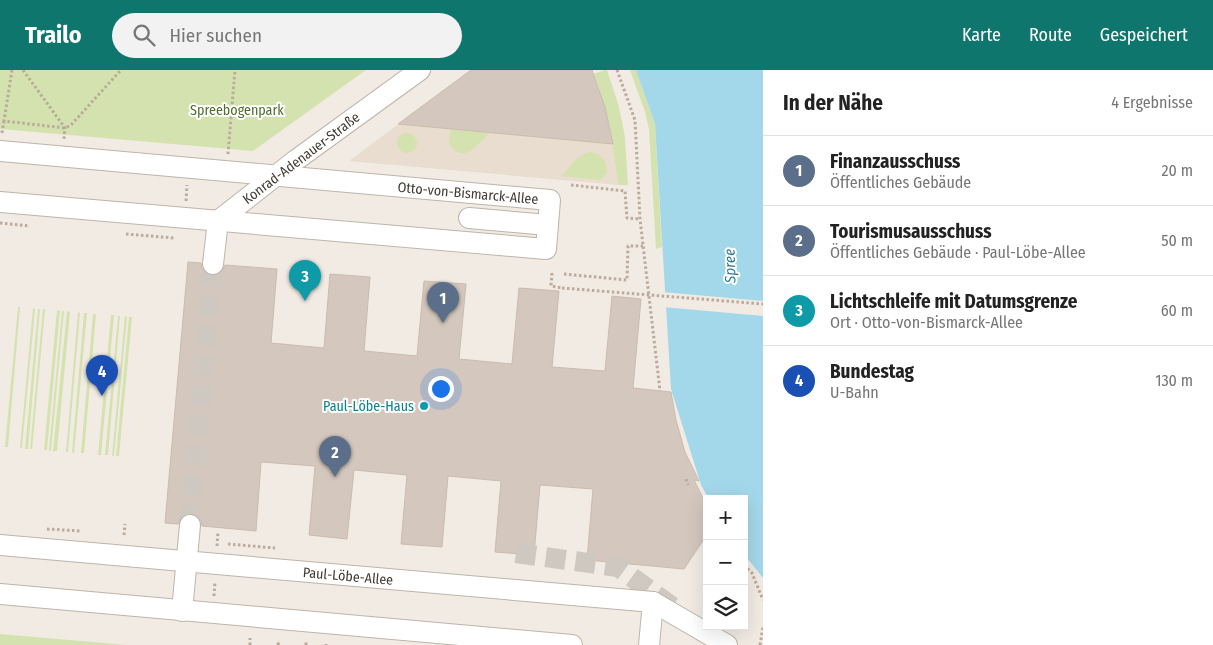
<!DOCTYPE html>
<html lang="de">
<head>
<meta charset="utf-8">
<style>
	:root { --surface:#fff; --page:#f2f2f2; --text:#222; --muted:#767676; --line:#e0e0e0; --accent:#0f766e }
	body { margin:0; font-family:"Fira Sans Condensed",sans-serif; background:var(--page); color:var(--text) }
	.controls { position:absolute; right:15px; bottom:15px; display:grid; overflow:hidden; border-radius:0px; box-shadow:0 5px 20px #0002 }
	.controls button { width:45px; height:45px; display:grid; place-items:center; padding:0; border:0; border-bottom:1px solid var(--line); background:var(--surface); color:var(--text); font:25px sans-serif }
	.you { position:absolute; left:440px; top:318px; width:18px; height:18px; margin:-12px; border:4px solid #fff; border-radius:50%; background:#1a73e8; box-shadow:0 0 0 8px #1a73e833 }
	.badge { display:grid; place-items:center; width:32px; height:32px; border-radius:50%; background:var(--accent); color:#fff; font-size:16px; font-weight:700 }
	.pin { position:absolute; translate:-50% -41px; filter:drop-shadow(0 1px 2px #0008) }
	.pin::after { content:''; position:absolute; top:26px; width:18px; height:15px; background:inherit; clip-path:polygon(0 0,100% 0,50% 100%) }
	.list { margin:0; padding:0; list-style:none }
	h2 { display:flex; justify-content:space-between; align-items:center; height:65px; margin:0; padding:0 20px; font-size:21px }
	h2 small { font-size:16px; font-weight:400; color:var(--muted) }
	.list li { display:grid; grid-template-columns:32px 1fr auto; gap:15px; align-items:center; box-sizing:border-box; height:70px; padding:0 20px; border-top:1px solid var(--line) }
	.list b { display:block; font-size:19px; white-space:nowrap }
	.list p { margin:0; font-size:16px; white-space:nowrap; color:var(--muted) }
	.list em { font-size:16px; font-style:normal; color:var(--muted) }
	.icon { flex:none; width:28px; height:28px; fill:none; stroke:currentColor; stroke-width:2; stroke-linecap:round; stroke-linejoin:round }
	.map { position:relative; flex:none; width:763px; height:575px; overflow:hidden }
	header { display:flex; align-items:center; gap:30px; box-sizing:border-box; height:70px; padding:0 25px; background:var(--accent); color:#fff }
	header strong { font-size:24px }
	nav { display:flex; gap:28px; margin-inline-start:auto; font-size:18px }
	.search { width:350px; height:45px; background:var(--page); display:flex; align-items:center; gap:12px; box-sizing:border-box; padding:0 18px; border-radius:28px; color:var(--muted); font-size:19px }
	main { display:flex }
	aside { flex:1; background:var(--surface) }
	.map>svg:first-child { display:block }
	.education { fill:#e9ddcf }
	.green { fill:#d4e2af }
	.water { fill:#a3d8ea }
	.pier { fill:#f1ebe4 }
	.building { fill:#d4c7bd; stroke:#cbbbae }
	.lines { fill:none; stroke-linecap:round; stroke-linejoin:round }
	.minor-tunnel { stroke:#cec8c1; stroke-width:20; stroke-dasharray:20 10; stroke-linecap:butt }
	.minor-casing { stroke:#beb4aa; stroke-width:22 }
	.path { stroke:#bcaa9a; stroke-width:3; stroke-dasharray:2.5 2.5; stroke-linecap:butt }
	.minor { stroke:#fff; stroke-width:20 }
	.path-bridge { stroke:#bcaa9a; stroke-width:3; stroke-dasharray:2.5 2.5; stroke-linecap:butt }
	.culture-dot { fill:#0f9aa8; stroke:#fff; stroke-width:2 }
	.labels { text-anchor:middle; stroke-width:4; stroke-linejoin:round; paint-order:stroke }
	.park-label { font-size:14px; fill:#506f2d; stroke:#fff }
	.street-label { font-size:14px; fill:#423b34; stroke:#fff }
	.culture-label { font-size:14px; fill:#0d838f; stroke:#fff; text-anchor:end }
	.water-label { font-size:15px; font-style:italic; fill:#327c96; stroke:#fff }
</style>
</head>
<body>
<header>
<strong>Trailo</strong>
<div class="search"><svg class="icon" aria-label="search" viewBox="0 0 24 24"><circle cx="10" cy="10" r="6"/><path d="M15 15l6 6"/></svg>Hier suchen</div>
<nav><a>Karte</a><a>Route</a><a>Gespeichert</a></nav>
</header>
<main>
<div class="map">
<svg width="763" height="575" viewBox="0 0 763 575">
	<rect width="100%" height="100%" fill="#f1ebe4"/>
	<path class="education" d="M471,0H592L605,37L612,68L618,115L349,91Z"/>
	<g class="green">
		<path d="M0,0H366L253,81L0,59Z"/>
		<path d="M605,0H607L619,37L625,67L628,115H618C613,77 608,39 594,4Z"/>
		<path d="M630,0H636L655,54L662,177L656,179L649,59L645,42Z"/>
		<path d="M451,59L490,63C483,68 476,78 468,82C460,86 450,80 449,71C449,67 450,63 451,59Z"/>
		<circle cx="407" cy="73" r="10"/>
		<path d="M590,82C602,83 608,92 607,103L600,110L562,106C570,97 577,84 590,82Z"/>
		<path d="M18,237H20L8,377H5Z"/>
		<path d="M33,238L35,239L22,378H20Z"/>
		<path d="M38,239H40L28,379H25Z"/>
		<path d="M43,239H45L32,379H30Z"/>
		<path d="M57,240L60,241L47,380H44Z"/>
		<path d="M62,241H64L51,381L49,380Z"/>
		<path d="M67,241L70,242L57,381H53Z"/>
		<path d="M78,242L80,243L68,382H66Z"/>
		<path d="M84,243H87L74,383L72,382Z"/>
		<path d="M93,244H96L84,383H81Z"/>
		<path d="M111,245H114L101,385H98Z"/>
		<path d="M118,246H120L108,385H105Z"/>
		<path d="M125,246L127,247L114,386H112Z"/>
		<path d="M129,247H132L119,386H116Z"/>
		<path d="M0,564L127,575H0Z"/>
	</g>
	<path class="water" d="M636,0H763V508L744,484V429H709L701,415L671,319L655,54Z"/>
	<path class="pier" d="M662,222L763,231V246L663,237Z"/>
	<g class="building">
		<path d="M471,0H592L605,37L613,74L398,54Z"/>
		<path d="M188,192L201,193L202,199L206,203L212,206L217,205L222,201L225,195L277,199L271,273L324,278L330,204L370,207L364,281L417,286L424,211L466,214L459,289L512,294L519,218L559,221L552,297L605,301L612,226L641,229L633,318L671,322L676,350L685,382L699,411L694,410L707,436V463L704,469L684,499L587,490L593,419L540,415L534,485L495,482L501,411L448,406L442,477L401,474L407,405L354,400L347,469L309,465L315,396L261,392L256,461L202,456L201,451L197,446L191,443L186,444L181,448L178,454L165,453Z"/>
	</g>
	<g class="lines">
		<g class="minor-tunnel">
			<path d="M190,455L213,194"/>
			<path d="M516,483L618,497L674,538"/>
		</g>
		<defs>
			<g id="minor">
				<path d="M0,81L550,130L546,179L0,132"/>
				<path d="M469,148L548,155"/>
				<path d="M213,194L218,151L296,90L420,0"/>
				<path d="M0,475L653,532L649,575"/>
				<path d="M0,524L572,575"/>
				<path d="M653,532L727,575"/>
				<path d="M182,541L190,455"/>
			</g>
		</defs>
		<use href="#minor" class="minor-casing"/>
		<g class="path">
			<path d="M12,0L4,51L65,58L71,55L121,0"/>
			<path d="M23,0L65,58L64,69"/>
			<path d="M617,0L635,50L640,149L660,321"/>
			<path d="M2,63L4,51"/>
			<path d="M228,84L235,0"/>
			<path d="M571,115L625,121L627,148L640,149"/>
			<path d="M186,131L187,115"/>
			<path d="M0,153L30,156"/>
			<path d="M126,164L174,168"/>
			<path d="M552,203L551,216L562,218"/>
			<path d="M564,204L627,210L628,176H643"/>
			<path d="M686,409L688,415"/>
			<path d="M47,459L81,461"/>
			<path d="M124,465L125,454"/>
			<path d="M228,474L275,478"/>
			<path d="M217,476L218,462"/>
			<path d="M744,495L752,503L763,530"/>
			<path d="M214,526L215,512"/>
			<path d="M250,575V568"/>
			<path d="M278,575L279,570"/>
			<path d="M306,575V572"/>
			<path d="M326,575V574"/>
			<path d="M760,575L763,557"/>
		</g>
		<use href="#minor" class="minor"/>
		<path class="path-bridge" d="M562,218L763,234"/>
	</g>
	<circle class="culture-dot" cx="424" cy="336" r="5"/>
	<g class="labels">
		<g class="park-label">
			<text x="237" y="45">Spreebogenpark</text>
		</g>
		<g class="street-label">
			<text transform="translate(301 88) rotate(-37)" y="5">Konrad-Adenauer-Straße</text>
			<text transform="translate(468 123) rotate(5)" y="5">Otto-von-Bismarck-Allee</text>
			<text transform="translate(348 506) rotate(5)" y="5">Paul-Löbe-Allee</text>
		</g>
		<g class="culture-label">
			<text x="414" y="341">Paul-Löbe-Haus</text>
		</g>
		<g class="water-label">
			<text transform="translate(730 196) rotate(-92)" y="5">Spree</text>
		</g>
	</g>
</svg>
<div class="controls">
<button>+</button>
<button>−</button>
<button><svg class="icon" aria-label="layers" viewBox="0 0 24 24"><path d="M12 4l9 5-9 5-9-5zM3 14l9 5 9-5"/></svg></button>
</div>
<div class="you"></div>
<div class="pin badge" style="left:443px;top:253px;background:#5c6f8a">1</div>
<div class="pin badge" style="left:335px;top:407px;background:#5c6f8a">2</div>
<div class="pin badge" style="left:305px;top:231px;background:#0f9aa8">3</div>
<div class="pin badge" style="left:102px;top:326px;background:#1a4fb4">4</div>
</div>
<aside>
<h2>In der Nähe<small>4 Ergebnisse</small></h2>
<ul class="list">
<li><span class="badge" style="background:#5c6f8a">1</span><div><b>Finanzausschuss</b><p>Öffentliches Gebäude</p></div><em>20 m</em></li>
<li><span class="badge" style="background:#5c6f8a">2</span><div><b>Tourismusausschuss</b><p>Öffentliches Gebäude · Paul-Löbe-Allee</p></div><em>50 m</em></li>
<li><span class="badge" style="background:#0f9aa8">3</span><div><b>Lichtschleife mit Datumsgrenze</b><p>Ort · Otto-von-Bismarck-Allee</p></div><em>60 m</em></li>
<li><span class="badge" style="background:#1a4fb4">4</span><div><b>Bundestag</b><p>U-Bahn</p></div><em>130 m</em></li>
</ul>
</aside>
</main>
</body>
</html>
